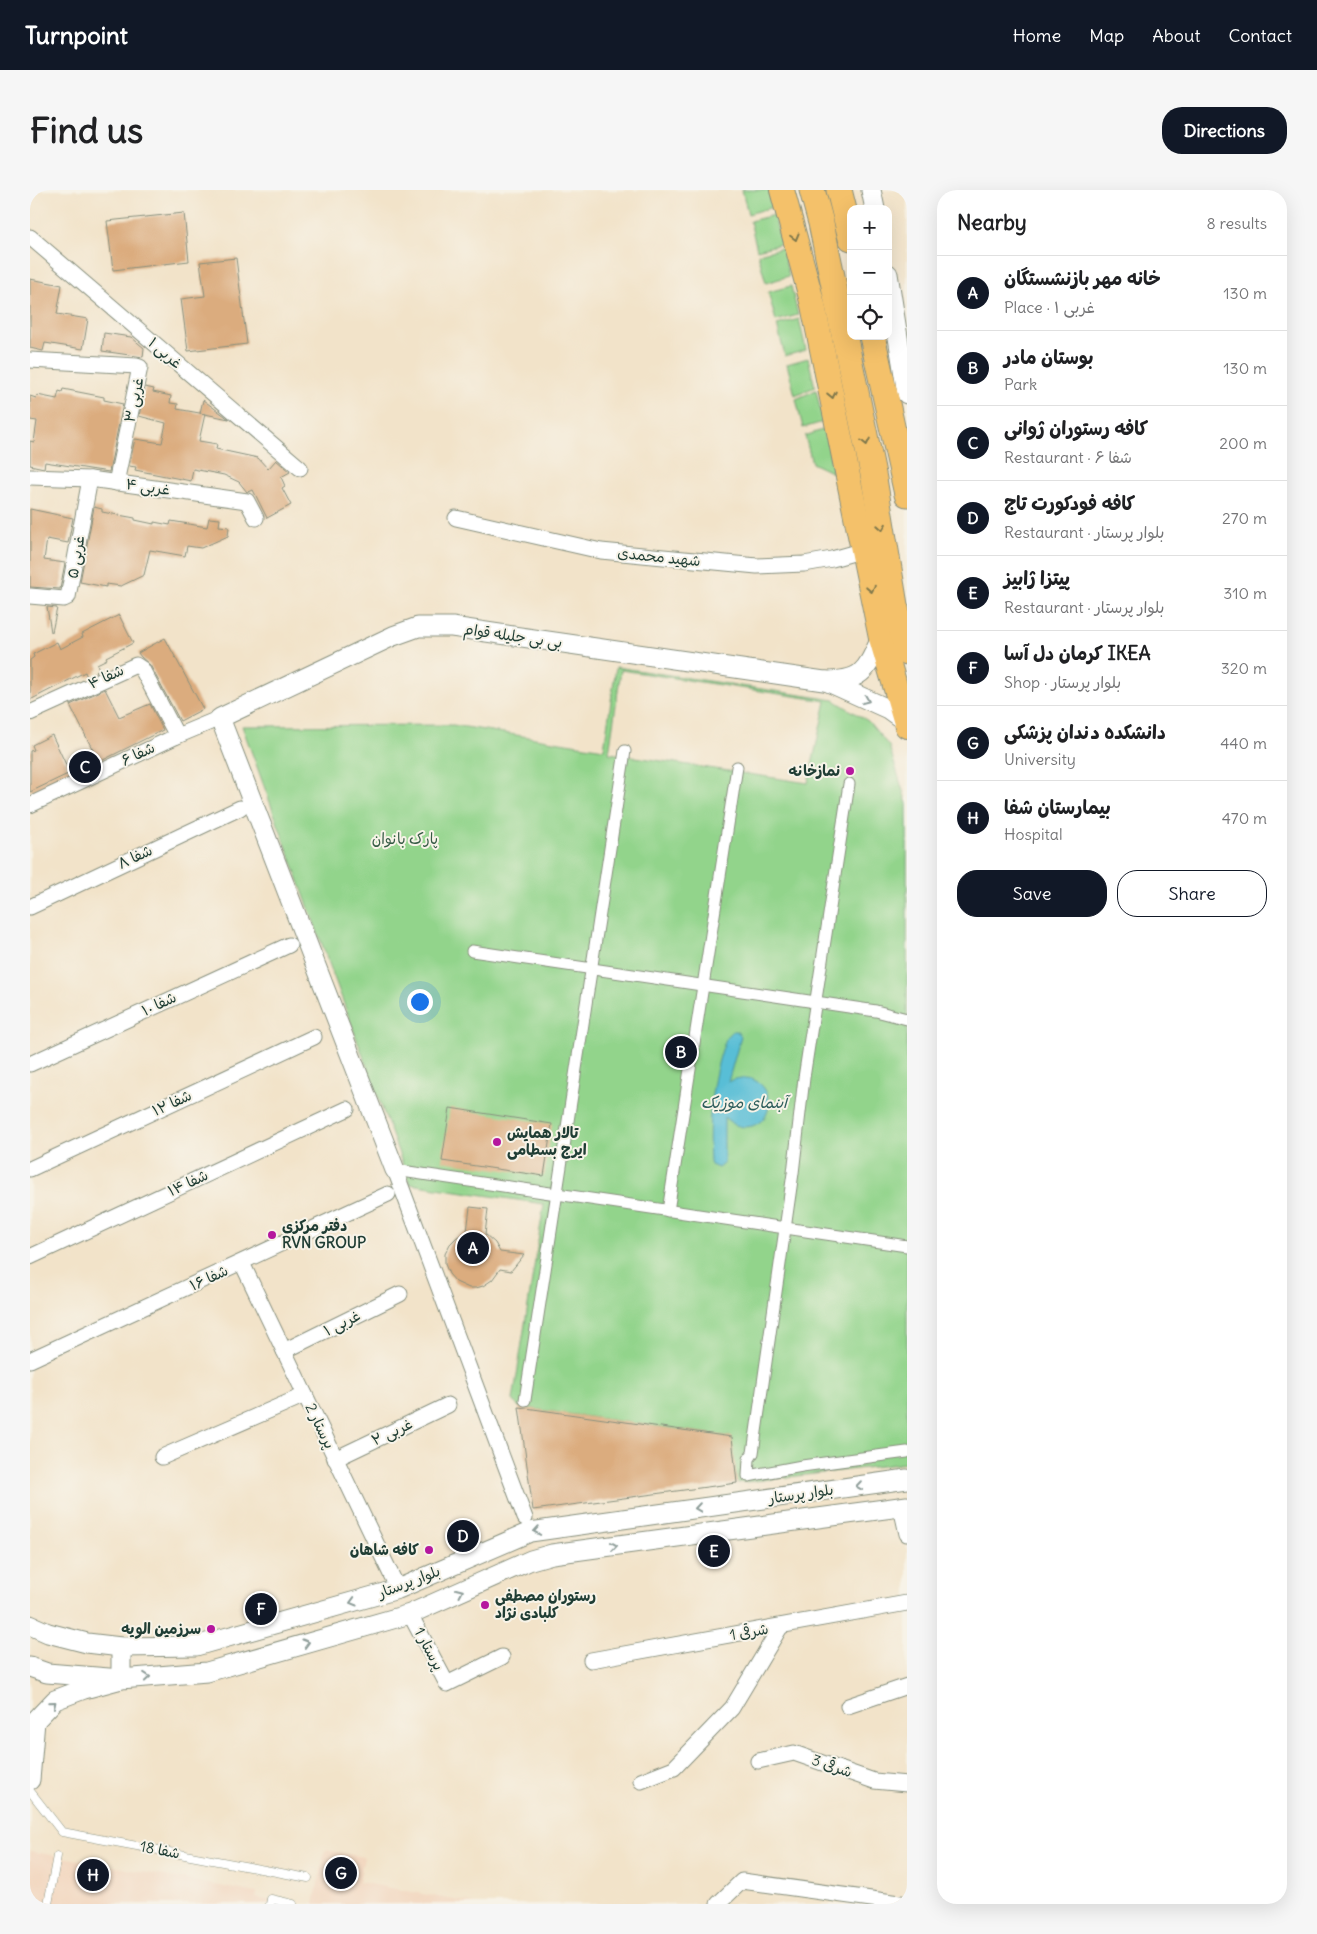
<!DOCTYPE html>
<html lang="en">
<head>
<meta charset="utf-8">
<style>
	:root { --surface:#fff; --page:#f6f6f6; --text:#202124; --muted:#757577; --line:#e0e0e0; --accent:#111827 }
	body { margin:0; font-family:Delius,"Playpen Sans Arabic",sans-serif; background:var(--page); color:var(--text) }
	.controls { position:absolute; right:15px; top:15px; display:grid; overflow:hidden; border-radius:10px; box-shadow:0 5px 20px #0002 }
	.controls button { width:45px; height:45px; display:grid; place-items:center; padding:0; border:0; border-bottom:1px solid var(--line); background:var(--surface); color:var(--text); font:25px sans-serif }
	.you { position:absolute; left:389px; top:811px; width:18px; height:18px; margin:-12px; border:4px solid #fff; border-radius:50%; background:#1a73e8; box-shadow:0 0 0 8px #1a73e833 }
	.badge { display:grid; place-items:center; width:32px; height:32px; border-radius:50%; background:var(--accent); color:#fff; font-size:16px; font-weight:700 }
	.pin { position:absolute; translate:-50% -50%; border:2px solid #fff; box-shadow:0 1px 5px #0006 }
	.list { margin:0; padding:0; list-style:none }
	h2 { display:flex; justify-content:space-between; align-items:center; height:65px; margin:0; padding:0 20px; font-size:21px }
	h2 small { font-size:16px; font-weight:400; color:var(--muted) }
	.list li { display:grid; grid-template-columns:32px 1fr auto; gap:15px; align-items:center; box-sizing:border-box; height:75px; padding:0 20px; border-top:1px solid var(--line) }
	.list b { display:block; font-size:19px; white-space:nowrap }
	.list p { margin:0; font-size:16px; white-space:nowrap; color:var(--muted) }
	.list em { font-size:16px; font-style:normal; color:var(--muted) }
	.actions { display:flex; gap:10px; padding:15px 20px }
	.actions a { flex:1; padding:11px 0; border:1px solid var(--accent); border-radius:20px; text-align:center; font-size:18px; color:var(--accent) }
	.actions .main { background:var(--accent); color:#fff }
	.icon { flex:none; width:28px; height:28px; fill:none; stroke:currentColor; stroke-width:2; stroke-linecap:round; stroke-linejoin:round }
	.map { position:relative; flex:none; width:877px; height:1714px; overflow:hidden; border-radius:20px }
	header { display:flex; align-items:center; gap:30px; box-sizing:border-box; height:70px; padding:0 25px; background:var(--accent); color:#fff }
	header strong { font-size:24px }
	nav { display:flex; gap:28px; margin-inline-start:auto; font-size:18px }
	.intro { display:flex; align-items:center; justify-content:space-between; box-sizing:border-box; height:120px; padding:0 30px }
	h1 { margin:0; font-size:35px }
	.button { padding:12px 22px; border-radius:20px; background:var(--accent); color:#fff; font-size:18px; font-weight:700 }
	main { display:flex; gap:30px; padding:0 30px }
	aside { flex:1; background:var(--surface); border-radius:20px; box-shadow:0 5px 20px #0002 }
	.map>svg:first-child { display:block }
	.built { fill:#f2d5bd }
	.green { fill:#92d48b; stroke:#588860; fill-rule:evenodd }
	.water { fill:#58bed6; stroke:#3c7e85 }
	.building { fill:#dbac7e }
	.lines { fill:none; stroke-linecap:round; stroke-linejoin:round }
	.service-casing { stroke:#88907e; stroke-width:9 }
	.pedestrian-casing { stroke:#88907e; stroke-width:13 }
	.minor-casing { stroke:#88907e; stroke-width:17 }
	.tertiary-casing { stroke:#88907e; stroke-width:21 }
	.primary-casing { stroke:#88907e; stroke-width:26 }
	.trunk-casing { stroke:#88907e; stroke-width:27 }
	.service { stroke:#fff; stroke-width:8 }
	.pedestrian { stroke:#fff; stroke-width:11 }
	.minor { stroke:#fff; stroke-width:15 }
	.tertiary { stroke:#fff; stroke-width:19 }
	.primary { stroke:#f4c16a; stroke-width:24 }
	.trunk { stroke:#f4c16a; stroke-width:25 }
	.oneway { stroke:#7f784c }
	.oneway2 { stroke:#8f9e9a }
	.poi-dot { fill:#b5179e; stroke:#f7f3e8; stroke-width:2 }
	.labels { text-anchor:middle; stroke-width:4; stroke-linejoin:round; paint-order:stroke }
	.street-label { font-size:15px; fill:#1f3d34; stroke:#f7f3e8 }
	.poi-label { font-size:15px; font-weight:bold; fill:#1f3d34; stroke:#f7f3e8; text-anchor:end }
	.park-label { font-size:15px; fill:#365b45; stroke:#f7f3e8 }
	.water-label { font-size:16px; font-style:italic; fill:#2d5d5c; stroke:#f7f3e8 }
</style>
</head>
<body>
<header>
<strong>Turnpoint</strong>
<nav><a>Home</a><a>Map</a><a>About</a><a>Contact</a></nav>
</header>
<div class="intro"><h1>Find us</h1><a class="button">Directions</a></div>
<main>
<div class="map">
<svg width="877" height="1714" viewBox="0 0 877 1714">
	<rect width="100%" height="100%" fill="#f7f3e8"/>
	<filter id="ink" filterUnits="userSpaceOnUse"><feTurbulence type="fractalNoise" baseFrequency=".02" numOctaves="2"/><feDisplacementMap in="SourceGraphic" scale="10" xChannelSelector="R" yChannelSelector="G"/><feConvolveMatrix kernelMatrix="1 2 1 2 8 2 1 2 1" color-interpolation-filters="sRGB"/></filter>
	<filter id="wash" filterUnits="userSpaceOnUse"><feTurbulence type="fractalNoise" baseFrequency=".0096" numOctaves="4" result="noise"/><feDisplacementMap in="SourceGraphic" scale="20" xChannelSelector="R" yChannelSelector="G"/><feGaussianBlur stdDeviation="1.12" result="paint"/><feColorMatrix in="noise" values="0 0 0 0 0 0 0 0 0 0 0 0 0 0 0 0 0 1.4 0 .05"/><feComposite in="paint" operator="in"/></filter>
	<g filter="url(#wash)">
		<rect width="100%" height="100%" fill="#f2e3c9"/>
		<g class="built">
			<path d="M295,1660L334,1667L329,1692L445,1714H284Z"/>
			<path d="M0,1661L227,1703L226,1708L255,1714H0Z"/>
		</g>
		<g class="green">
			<path d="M712,0H739L743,17L718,24Z"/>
			<path d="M744,25L751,54L727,60L720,31Z"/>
			<path d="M752,58L759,86L736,93L728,64Z"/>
			<path d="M761,96L768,125L746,131L738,102Z"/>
			<path d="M769,129L776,160L755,166L747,135Z"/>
			<path d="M778,168L785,197L765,205L757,174Z"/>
			<path d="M786,200L793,232L773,238L766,209Z"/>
			<path d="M795,239L803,283L782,273L775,246Z"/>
			<path d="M586,477L804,510L838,531L859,556L877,614V1273L707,1293L701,1247L489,1217L483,1210L514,1014L380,994L212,536L423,535L574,559ZM591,480L796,511L778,593L579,563Z"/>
		</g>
		<path class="water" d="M703,841H707L711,846L698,892C736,873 755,925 722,936C710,939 702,934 694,927V971L693,974L688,978L681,975L680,972C678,934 680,897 692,860C695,853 696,844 703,841Z"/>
		<g id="blocks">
			<g class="building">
				<path d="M154,23L159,71L83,80L77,31Z"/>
				<path d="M206,68L217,154L158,161L151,109L175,106L170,72Z"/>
				<path d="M0,89L32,95L27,124L58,129L53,159L15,153L13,161L0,158Z"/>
				<path d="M74,143L101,147L114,158L113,167L72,161Z"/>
				<path d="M115,197L124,199L123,202L141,206L140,213L148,214L147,219L175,224L169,251L187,254L186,259L228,268L238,279L246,270L260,282L251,287L255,296L252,298L261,315L237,328L223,300L217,302L209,292L194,285L163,279L161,291L105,280L106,277L99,276L105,249L132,253L136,233L109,226Z"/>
				<path d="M33,199L74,207V210L93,214L79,282L15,272L14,278L0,275V251L4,252L7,231L0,230V206L6,208L7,205L27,209L29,201L32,202Z"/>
				<path d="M173,210L199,229L170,223Z"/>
				<path d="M64,317L72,319V322L105,328V330L124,334V332L140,335L141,331L177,337L179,328L190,329L189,336L199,337L198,346L171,358L157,356L155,366L120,360L114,385L91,396L76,394V397L50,392Z"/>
				<path d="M0,319L43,328L38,353L17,349L14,370L35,373L30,399L0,397Z"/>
				<path d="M17,417L27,418L22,442H21Z"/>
				<path d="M89,425L103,453L76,467L77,469L67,474L69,479L66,481L67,482L57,487L55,482L0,510V470L4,467L3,464L27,452L30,459L53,447L52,444Z"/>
				<path d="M135,448L173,519L150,531L120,475L111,467L108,463Z"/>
				<path d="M75,499L89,527L120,514L133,540L69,572L40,515Z"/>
				<path d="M22,545L40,583L0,602V561L4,560L2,555Z"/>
				<path d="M420,918L522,934L514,986L412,971Z"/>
				<path d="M440,1017L458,1019L455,1044L465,1053L470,1062L494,1065L481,1081L470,1079L462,1090L453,1096L446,1098H439L426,1092L419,1084L415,1074V1064L420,1054L427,1047L437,1042Z"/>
				<path d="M489,1217L702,1247L707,1293L503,1320Z"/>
			</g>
		</g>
	</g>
	<g filter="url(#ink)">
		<use href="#blocks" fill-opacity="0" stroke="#88907e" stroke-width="1"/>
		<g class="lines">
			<defs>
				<g id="service">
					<path d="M0,1601L32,1642L278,1688"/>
					<path d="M18,1714L27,1666"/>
					<path d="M240,1714L241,1709L263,1714"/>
				</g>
				<g id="pedestrian">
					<path d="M819,594L774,888L763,983L723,1263L719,1269L718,1286L772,1276L877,1262"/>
					<path d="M442,761L846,821L877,829"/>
					<path d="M365,980L877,1056"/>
					<path d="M638,1021L707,577"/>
					<path d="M495,1210L595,561"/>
				</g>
				<g id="minor">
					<path d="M0,47L270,278"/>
					<path d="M0,170L107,176L110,177L86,293"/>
					<path d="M0,287L60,289L217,311L226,328"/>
					<path d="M426,328L571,361L727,376L774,374L802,369L834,360"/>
					<path d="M0,406L34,409L38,407L60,289"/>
					<path d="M0,523L106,475L112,479L147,546"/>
					<path d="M0,615L147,546L190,528"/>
					<path d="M0,717L210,618"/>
					<path d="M0,874L259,755"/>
					<path d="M0,979L284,847"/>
					<path d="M365,980L495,1328"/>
					<path d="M0,1067L317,919"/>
					<path d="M212,1073L368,1399"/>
					<path d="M254,1161L370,1104"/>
					<path d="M0,1170L358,1004"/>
					<path d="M132,1267L275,1205"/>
					<path d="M305,1269L418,1215"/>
					<path d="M871,1317L877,1344"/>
					<path d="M380,1424L417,1494L472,1467"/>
					<path d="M561,1470L877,1413"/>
					<path d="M818,1516L877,1496"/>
					<path d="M728,1571L764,1563L844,1591L877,1594"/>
					<path d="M611,1591L644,1578L702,1518L751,1436"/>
					<path d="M688,1714L712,1691L877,1714"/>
				</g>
				<g id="tertiary">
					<path d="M841,0L845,19"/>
					<path d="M858,84L877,204"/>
					<path d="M796,491L858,519L876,532"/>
					<path d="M365,980L190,528L363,446L388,437H422L794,491C833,491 836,481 851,448"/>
					<path d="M0,1435L18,1443L57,1453L91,1457L166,1456L368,1399L500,1342L877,1289"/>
					<path d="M0,1477L17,1483L91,1489L177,1482L380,1424L501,1370L522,1364L877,1316"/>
					<path d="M0,1590L5,1531L25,1510L54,1499L91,1489V1457"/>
				</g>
				<path id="primary" d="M752,0L783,115L851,448L877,536"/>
				<g id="trunk">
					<path d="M782,0L791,33L844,289L865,415L877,462"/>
					<path d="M809,0L821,48"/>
					<path d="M842,146L877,304"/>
				</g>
			</defs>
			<use href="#service" class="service-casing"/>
			<use href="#pedestrian" class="pedestrian-casing"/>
			<use href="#minor" class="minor-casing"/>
			<use href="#tertiary" class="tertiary-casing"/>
			<use href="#primary" class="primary-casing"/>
			<use href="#trunk" class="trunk-casing"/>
			<use href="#service" class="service"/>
			<use href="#pedestrian" class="pedestrian"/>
			<use href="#minor" class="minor"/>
			<use href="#tertiary" class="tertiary"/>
			<use href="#primary" class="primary"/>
			<use href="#trunk" class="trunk"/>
		</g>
		<defs><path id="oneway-chevron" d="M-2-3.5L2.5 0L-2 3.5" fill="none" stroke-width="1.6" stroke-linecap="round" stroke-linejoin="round" transform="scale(1.25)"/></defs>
		<g class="oneway">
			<use href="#oneway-chevron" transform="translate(765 47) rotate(75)"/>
			<use href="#oneway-chevron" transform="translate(802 205) rotate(78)"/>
			<use href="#oneway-chevron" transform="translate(836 252) rotate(78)"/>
			<use href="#oneway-chevron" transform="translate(852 337) rotate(80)"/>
			<use href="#oneway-chevron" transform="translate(841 399) rotate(79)"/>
		</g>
		<g class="oneway2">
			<use href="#oneway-chevron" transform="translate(836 510) rotate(22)"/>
			<use href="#oneway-chevron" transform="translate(829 1296) rotate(172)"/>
			<use href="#oneway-chevron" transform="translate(668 1318) rotate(172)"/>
			<use href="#oneway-chevron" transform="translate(507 1341) rotate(170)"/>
			<use href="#oneway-chevron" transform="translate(584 1356) rotate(-8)"/>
			<use href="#oneway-chevron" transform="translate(430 1402) rotate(-24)"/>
			<use href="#oneway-chevron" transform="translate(323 1412) rotate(164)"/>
			<use href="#oneway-chevron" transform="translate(276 1453) rotate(-16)"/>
			<use href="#oneway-chevron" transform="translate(117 1487) rotate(-5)"/>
			<use href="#oneway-chevron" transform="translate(23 1514) rotate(-40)"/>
		</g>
	</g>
	<g class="poi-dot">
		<circle cx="820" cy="581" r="5"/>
		<circle cx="467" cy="952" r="5"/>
		<circle cx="242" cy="1045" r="5"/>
		<circle cx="399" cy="1360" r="5"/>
		<circle cx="455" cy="1415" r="5"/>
		<circle cx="181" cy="1439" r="5"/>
	</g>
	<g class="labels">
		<g class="street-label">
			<text transform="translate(135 163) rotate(41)" y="5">غربی ۱</text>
			<text transform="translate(104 210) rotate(-78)" y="5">غربی ۳</text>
			<text transform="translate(118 297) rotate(8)" y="5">غربی ۴</text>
			<text transform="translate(46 367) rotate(-80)" y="5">غربی ۵</text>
			<text transform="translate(629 367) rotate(6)" y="5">شهید محمدی</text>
			<text transform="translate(483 446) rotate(8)" y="5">بی بی جلیله قوام</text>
			<text transform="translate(76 487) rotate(-25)" y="5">شفا ۴</text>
			<text transform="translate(108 564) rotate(-25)" y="5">شفا ۶</text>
			<text transform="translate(105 667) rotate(-25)" y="5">شفا ۸</text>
			<text transform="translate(129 814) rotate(-25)" y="5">شفا ۱۰</text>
			<text transform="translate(142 913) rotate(-25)" y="5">شفا ۱۲</text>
			<text transform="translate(158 993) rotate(-25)" y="5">شفا ۱۴</text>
			<text transform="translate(179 1088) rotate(-25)" y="5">شفا ۱۶</text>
			<text transform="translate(312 1133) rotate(-27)" y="5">۱ غربی</text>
			<text transform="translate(290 1236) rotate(64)" y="5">پرستار 2</text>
			<text transform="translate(362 1242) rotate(-25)" y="5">۲ غربی</text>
			<text transform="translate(771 1304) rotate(-8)" y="5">بلوار پرستار</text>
			<text transform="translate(379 1392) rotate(-21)" y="5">بلوار پرستار</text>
			<text transform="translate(719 1442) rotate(-10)" y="5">شرقی 1</text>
			<text transform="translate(399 1459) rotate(62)" y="5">پرستار 1</text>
			<text transform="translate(802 1576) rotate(19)" y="5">شرقی 3</text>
			<text transform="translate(130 1660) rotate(11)" y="5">شفا 18</text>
		</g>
		<g class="poi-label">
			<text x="810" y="586">نمازخانه</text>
			<text x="477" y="948" text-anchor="start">تالار همایش<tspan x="477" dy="17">ایرج بسطامی</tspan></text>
			<text x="252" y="1041" text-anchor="start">دفتر مرکزی<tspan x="252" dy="17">RVN GROUP</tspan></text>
			<text x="389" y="1365">کافه شاهان</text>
			<text x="465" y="1411" text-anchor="start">رستوران مصطفی<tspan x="465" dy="17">کلبادی نژاد</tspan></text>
			<text x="171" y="1444">سرزمین الویه</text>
		</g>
		<g class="park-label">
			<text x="375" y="654">پارک بانوان</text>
		</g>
		<g class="water-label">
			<text x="714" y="918">آبنمای موزیک</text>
		</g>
	</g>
</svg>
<div class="controls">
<button>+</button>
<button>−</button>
<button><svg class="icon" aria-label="locate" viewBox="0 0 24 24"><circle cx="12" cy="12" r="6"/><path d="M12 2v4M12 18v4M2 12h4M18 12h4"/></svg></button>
</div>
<div class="you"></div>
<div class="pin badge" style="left:443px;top:1058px">A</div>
<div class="pin badge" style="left:651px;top:862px">B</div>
<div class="pin badge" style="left:55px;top:577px">C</div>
<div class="pin badge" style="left:433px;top:1346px">D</div>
<div class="pin badge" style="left:684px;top:1361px">E</div>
<div class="pin badge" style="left:231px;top:1419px">F</div>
<div class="pin badge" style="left:311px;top:1683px">G</div>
<div class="pin badge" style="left:63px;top:1685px">H</div>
</div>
<aside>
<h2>Nearby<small>8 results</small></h2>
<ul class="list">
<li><span class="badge">A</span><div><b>خانه مهر بازنشستگان</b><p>Place · ۱ غربی</p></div><em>130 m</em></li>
<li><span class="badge">B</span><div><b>بوستان مادر</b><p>Park</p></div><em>130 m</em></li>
<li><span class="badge">C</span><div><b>کافه رستوران ژوانی</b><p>Restaurant · شفا ۶</p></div><em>200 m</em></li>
<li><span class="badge">D</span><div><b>کافه فودکورت تاج</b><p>Restaurant · بلوار پرستار</p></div><em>270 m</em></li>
<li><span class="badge">E</span><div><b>پیتزا ژابیز</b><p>Restaurant · بلوار پرستار</p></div><em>310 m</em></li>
<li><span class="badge">F</span><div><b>کرمان دل آسا IKEA</b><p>Shop · بلوار پرستار</p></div><em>320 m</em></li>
<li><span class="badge">G</span><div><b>دانشکده دندان پزشکی</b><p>University</p></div><em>440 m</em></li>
<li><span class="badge">H</span><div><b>بیمارستان شفا</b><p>Hospital</p></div><em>470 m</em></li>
</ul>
<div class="actions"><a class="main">Save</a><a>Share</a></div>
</aside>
</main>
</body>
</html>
